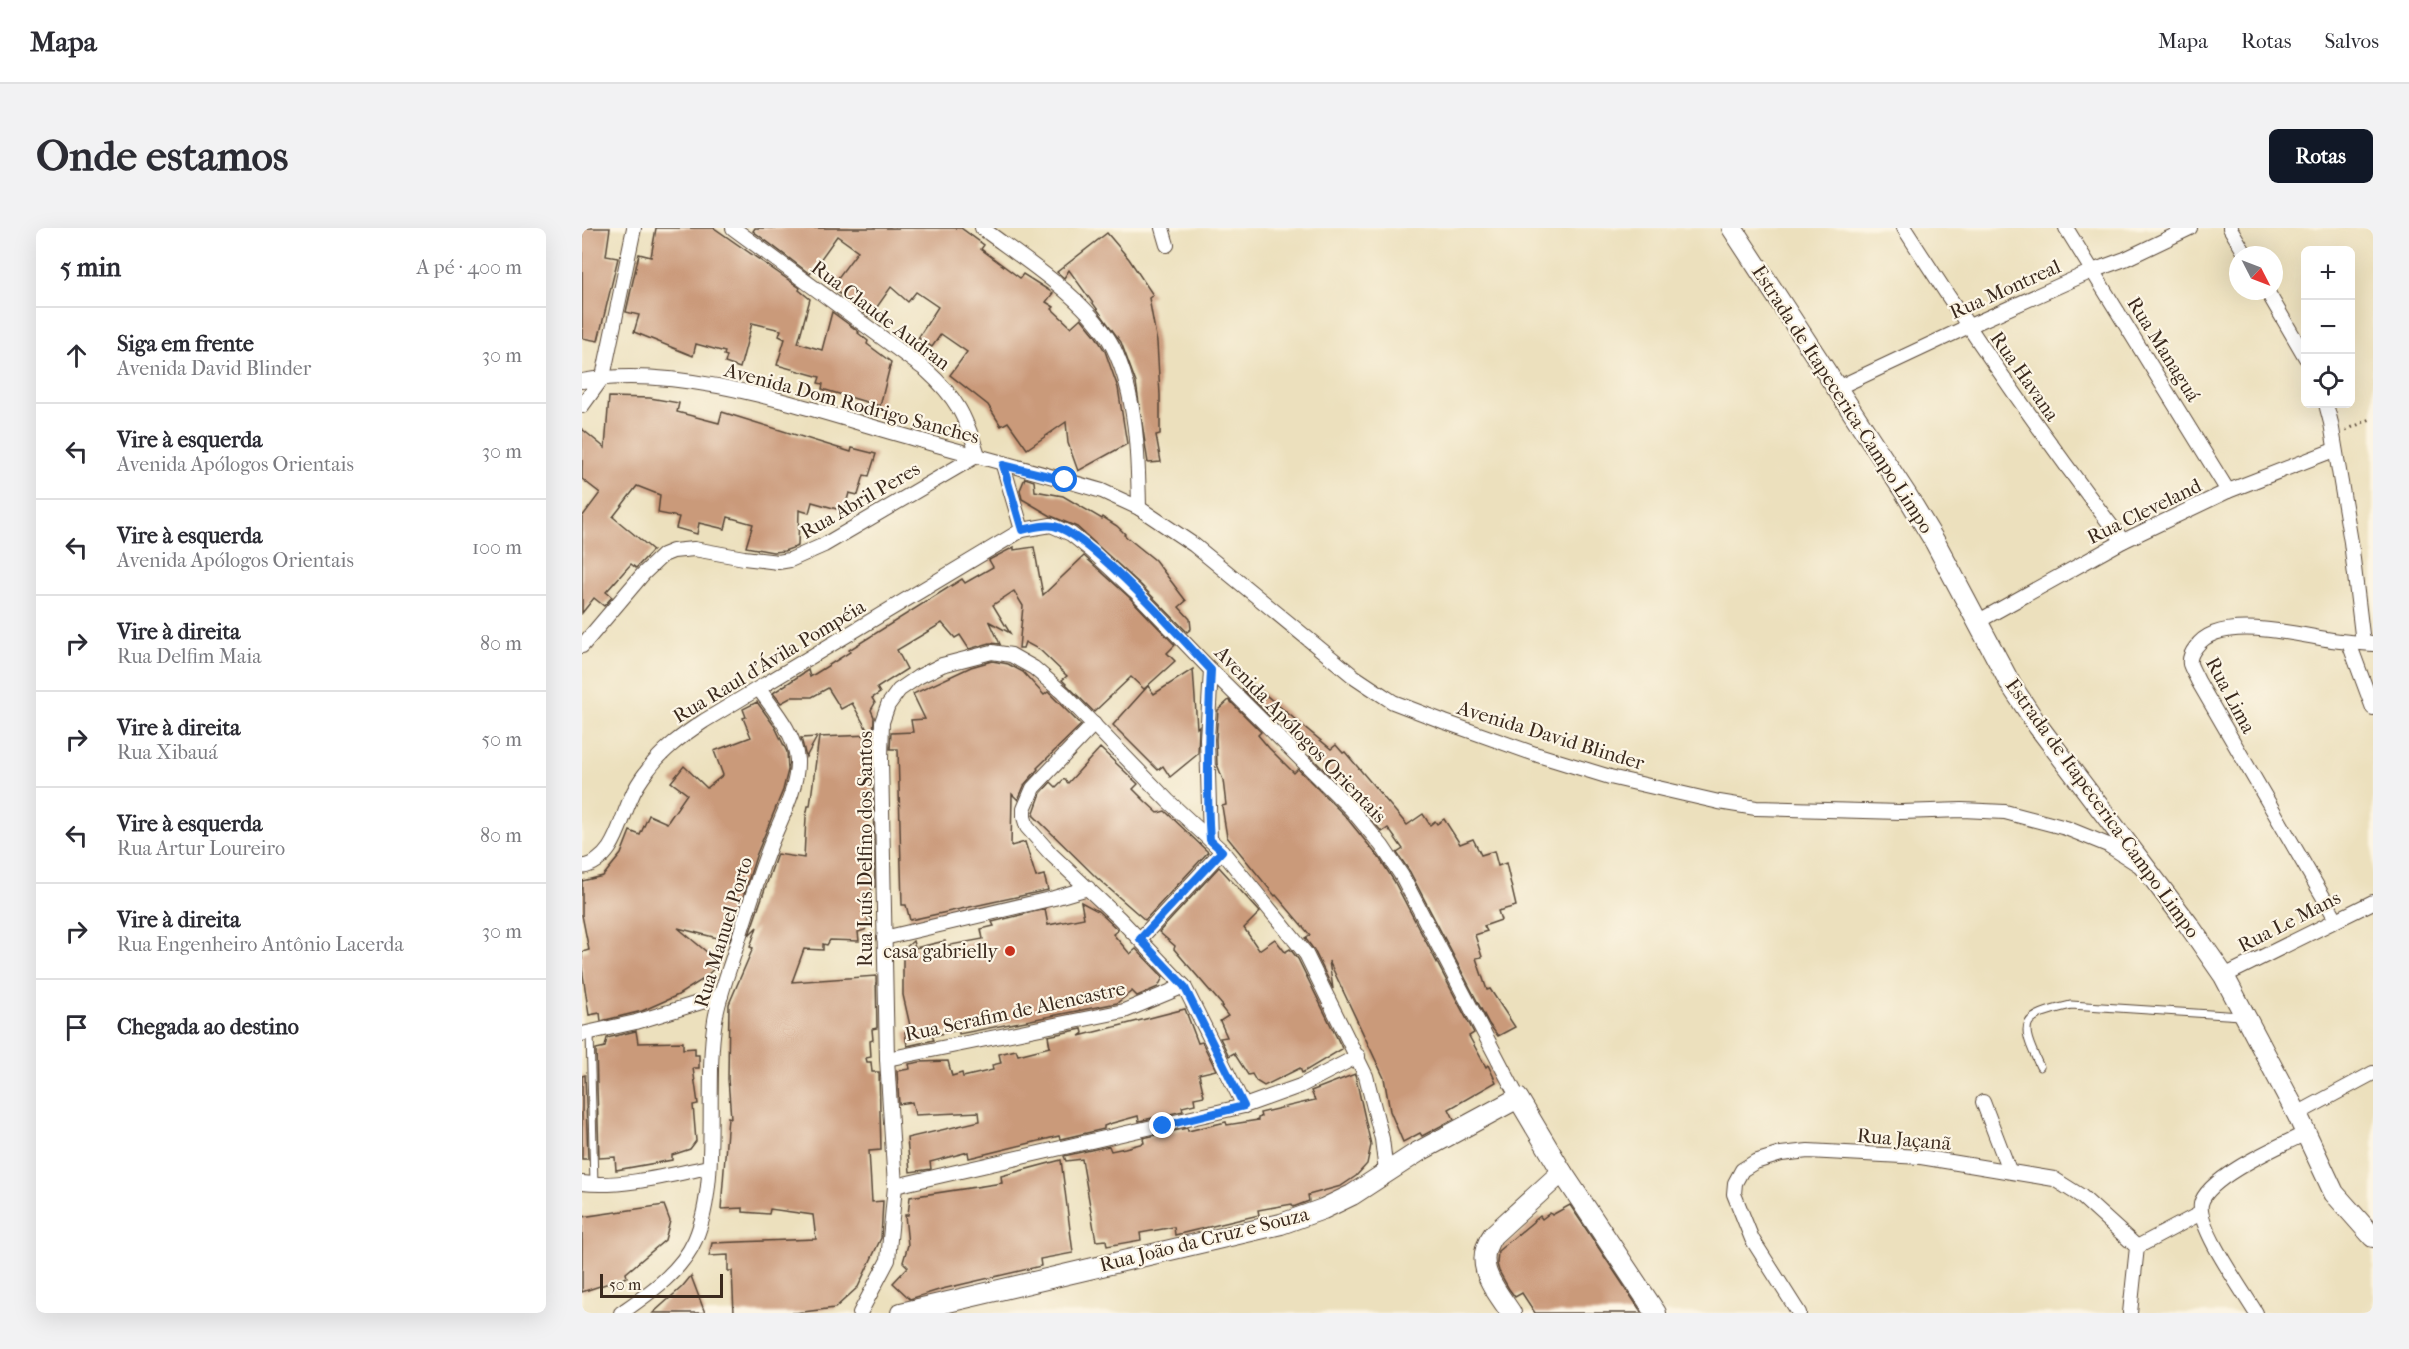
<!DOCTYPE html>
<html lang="pt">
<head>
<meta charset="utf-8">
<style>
	:root { --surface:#fff; --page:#f2f2f3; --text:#2b2b33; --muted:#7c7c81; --line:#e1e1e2; --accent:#111827 }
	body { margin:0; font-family:"IM FELL French Canon",serif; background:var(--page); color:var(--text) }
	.controls { position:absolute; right:18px; top:18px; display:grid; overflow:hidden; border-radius:9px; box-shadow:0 6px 24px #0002 }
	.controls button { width:54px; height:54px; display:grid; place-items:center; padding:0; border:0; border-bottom:2px solid var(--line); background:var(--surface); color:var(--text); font:30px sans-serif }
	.compass { position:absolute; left:1647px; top:18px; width:54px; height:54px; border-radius:50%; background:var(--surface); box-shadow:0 6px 24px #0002; rotate:132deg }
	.scale { position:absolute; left:18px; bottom:15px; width:123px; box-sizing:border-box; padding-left:6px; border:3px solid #3b2a1e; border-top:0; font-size:16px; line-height:21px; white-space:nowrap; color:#3b2a1e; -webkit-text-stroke:4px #fcf5e5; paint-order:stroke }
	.stop { position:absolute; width:18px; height:18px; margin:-14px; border:4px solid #1a73e8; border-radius:50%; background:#fff }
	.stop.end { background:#1a73e8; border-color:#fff; box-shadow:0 2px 6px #0008 }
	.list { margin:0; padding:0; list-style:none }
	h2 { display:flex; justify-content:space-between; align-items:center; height:78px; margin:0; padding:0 24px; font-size:26px }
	h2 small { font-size:20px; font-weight:400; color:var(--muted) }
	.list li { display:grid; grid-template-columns:39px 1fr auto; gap:18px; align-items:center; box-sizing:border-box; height:96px; padding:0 24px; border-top:2px solid var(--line) }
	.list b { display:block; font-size:22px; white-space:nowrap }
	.list p { margin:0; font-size:20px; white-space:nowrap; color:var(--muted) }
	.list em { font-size:20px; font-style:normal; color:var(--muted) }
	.icon { flex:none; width:33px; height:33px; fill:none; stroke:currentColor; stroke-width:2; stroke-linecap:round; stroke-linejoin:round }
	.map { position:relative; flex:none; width:1791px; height:1085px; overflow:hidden; border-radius:9px }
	header { display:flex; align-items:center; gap:36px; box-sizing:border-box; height:84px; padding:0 30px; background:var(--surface); border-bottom:2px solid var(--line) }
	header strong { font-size:28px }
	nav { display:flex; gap:33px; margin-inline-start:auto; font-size:21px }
	.intro { display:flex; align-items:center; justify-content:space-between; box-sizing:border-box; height:144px; padding:0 36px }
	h1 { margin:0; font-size:42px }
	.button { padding:15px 27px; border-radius:9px; background:var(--accent); color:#fff; font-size:21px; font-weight:700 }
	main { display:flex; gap:36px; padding:0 36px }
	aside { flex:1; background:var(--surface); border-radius:9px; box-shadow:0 6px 24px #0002 }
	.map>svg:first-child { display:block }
	.building { fill:#ca9a7a }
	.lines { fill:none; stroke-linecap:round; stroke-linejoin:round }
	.lane-casing { stroke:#564536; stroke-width:9 }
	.street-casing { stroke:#564536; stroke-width:16 }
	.secondary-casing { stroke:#564536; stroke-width:22 }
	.path { stroke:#564536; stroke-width:3; stroke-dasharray:1.5 4.5; stroke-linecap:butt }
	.lane { stroke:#fff; stroke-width:7 }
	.street { stroke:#fff; stroke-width:14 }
	.secondary { stroke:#fff; stroke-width:20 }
	.route { stroke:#1a73e8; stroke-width:8 }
	.poi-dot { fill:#c8321e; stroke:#fcf5e5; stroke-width:2 }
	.labels { text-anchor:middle; stroke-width:4.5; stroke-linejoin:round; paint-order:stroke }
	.street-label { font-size:20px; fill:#3b2a1e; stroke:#fcf5e5 }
	.poi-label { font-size:20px; fill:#3b2a1e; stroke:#fcf5e5; text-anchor:end }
</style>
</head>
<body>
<header>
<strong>Mapa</strong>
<nav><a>Mapa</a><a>Rotas</a><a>Salvos</a></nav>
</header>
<div class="intro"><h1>Onde estamos</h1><a class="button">Rotas</a></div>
<main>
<aside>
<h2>5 min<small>A pé · 400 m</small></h2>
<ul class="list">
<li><svg class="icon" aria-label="ahead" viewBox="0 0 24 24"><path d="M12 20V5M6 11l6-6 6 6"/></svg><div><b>Siga em frente</b><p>Avenida David Blinder</p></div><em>30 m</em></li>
<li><svg class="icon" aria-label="left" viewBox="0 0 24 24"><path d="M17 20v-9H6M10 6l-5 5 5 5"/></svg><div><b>Vire à esquerda</b><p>Avenida Apólogos Orientais</p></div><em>30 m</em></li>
<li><svg class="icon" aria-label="left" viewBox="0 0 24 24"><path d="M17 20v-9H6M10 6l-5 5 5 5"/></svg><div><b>Vire à esquerda</b><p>Avenida Apólogos Orientais</p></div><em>100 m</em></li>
<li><svg class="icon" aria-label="right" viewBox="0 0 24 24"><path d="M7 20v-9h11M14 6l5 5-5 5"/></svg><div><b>Vire à direita</b><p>Rua Delfim Maia</p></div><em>80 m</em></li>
<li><svg class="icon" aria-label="right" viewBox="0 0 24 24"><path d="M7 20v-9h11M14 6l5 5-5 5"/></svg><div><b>Vire à direita</b><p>Rua Xibauá</p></div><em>50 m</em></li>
<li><svg class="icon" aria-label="left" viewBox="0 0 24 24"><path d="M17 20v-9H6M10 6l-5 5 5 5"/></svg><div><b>Vire à esquerda</b><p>Rua Artur Loureiro</p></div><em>80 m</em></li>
<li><svg class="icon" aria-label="right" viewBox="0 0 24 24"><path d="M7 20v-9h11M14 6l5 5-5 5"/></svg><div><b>Vire à direita</b><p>Rua Engenheiro Antônio Lacerda</p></div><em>30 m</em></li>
<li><svg class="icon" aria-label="arrive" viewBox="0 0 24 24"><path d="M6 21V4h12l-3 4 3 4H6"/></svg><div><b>Chegada ao destino</b></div></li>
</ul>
</aside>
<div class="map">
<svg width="1791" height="1085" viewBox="0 0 1791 1085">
	<rect width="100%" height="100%" fill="#fcf5e5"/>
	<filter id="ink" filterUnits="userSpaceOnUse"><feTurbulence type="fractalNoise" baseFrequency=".0167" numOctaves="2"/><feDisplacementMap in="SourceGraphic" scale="12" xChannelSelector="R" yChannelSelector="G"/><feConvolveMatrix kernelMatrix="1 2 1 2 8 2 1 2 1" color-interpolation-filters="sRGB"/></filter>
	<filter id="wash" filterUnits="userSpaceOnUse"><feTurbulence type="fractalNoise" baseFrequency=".008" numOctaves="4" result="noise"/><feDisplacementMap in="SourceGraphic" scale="24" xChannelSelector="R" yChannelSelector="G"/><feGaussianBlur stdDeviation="1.35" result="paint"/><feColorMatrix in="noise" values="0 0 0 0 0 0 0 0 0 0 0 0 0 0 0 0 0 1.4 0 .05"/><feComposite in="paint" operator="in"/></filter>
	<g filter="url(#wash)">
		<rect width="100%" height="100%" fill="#ece0bd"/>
		<g id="blocks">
			<g class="building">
				<path d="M0,0H28L24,28L36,30L16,113L0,110Z"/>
				<path d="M74,0H132L218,60L217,62L228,71L216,115L240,122L250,84L277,104L276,105L286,113L285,116L309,134L298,178L240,161L241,156L236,155L238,149L195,137L203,111L197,108L199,102L170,95L158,140L143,135L145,128L142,127L143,124L114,116L111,128L52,104L57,87L44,84L57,26L69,29Z"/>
				<path d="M173,0H379L402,17L399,21L438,50L441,46L471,65L464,74L472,79L470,81L489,99L499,90L513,107L523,123L536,160L545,216L496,243L486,215L484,194L445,221L426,194L419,198L406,177L368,147L385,124L359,106L350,119L336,110L356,79L334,64L326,74L309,59L288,89L249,59L276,23L255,8L228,46L171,3Z"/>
				<path d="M525,5L547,31L571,67L567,70L575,114L578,167V206L574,207L579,234L566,235L554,155L539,114L487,42L482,50L475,44Z"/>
				<path d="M27,169L68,170L97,175L95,184L137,195L140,184L269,224L270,220L294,226L287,248L282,247L276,267L267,265L262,283L230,274L227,285L217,282L216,318L202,323L191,324L164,319L171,296L146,289L143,301L117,295L115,306L94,300L97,289L76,285L78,267L55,258L31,289L71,322L54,340L49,336L24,364L30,369L22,378L12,370L0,385V289L18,265L0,251V201L23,220Z"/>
				<path d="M443,250L452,253L453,263L481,268L520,291L521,289L535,298L543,306L542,307L573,332L604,373L597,379L608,391L609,401L605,404L559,357L495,299L469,288L440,271L438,262Z"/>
				<path d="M432,319V322L452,319L461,367L502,328L547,369L593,417L585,425L593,433L562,461L549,449L512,484L480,452L485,448L458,422L443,414L441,420H437L441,378L432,363L411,377L428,405L408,394L418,416L408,415L387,421L378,407L373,410L360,395L315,422L325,441L295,460L298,465L290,470L293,475L289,482L292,489L290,531L293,659L290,658L285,697L283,702L276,704L277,713L248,712L245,717L241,716V722L222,721L210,754L294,748L295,800L290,801L291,812L288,813L289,829L284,830L285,834H289L290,844H297L299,922L287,923L290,974L301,973L299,1010L276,1059L253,1080L213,1085H152L150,1043H146V1027L127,1028L130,1015L234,1011L231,987L188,981L187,986L161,984V980L139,981L146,889L149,890L146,851L147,776L171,720L168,719L175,699L167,707L195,626L222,630L224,589L226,578H228L237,509L288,507L270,475L259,481L246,460L230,469H210L199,475L191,465L226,442L228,449L268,424L267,422L380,351L383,355L411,339L407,332Z"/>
				<path d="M410,433L426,436L441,444L462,467L466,464L499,497L455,540L456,541L443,556L436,572L430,566L429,618L443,614L454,649L462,647L466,662L328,692L324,677H320L316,521H308L309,505L331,504L329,492L343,491L331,466L389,439Z"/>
				<path d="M611,441L615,500L617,498L616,526L588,549L581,538L576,542L531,497L566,458L572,466Z"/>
				<path d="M668,454L749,521L754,517L761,525L763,524L825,597L841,586L848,597L853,593L855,596L862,591L878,616L891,611L899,627L912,623L916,638L924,635L934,678L916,683L919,692L902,698L905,703L893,707L900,729L894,730L905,762L908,761L933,799L916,808L907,796L828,644L815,625L821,621L806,600L800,604L776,576L728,528L731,525L692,489L691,491L660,461Z"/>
				<path d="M647,472L679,504L676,507L687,520L712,545L716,541L763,588L798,631L812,653L892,805L887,808L904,839L906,837L914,854L867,881L872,891L840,908L838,905L821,914L808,883L802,850L747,733L751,761L732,722L723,710L728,707L694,667L693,668L645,609L640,578L644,577L641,552L635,536L634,511L636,482Z"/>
				<path d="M175,474L193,499L205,524L206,542L201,562L174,628L147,713L96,700L138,735L120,752L96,767L60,783L19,793L18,785L7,787L0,740V724L7,722L0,687V653L21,648L39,626L48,603L58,607L67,587L85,595L105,566L89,554L102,538L125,560L141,547L132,523L169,509L161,490L164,489L161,481Z"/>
				<path d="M235,509L224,529L219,510Z"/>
				<path d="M518,520L556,556L551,561L563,573L576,585L583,583L626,624L563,692L515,650L451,587L459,565L469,554L474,559L482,551L486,555Z"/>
				<path d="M637,639L678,684L662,700L677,722L693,711L703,724L708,721L716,731L759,818L760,821L720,845L718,840L682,858L674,853L670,846L666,847L652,825L647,828L638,810L645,809L638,793L646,788L639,779L641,778L592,721L593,718L577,704Z"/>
				<path d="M499,674L516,683L536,702L531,706L548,726L554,721L581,749L576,759L555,768L550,763L535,775L377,806L376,802L350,808L352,812L325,818L323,804L329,802L321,767V722L331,713L333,720L363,713L364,718L401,711L399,701L412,698L410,694L463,681L466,697L502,690Z"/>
				<path d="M603,781L616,815L620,814L634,842L617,846L622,868L612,870L613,876L600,879L601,883L557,893L556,888L527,896L522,898V901L478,911L477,908L387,930L386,924L348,934L349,941L328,944L325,910L398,893L397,884L333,887L330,874L317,876L315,843L328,841L327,836L338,834L366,833L370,848L380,845L381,849L411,842L410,837L419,835L417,826L434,822L436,827L468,819L466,808L500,801L501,805L497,808Z"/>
				<path d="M54,803L56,815L101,814V821L113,820V827H117V840H111L116,876L111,877L114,913L108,921L90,927V932L34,942L33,929L17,930L14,821L23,819L25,810Z"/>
				<path d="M773,846L789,917L785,936L774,948L759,958L726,967L727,973L711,979L710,976L676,982L677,987L593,1007L592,999L558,1005L559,1012L525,1018L524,1012L514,1013L500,931L484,933L482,928L527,918L529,923L543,920L562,915L561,910L605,900L606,903L644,894L645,897L676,892V890L679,889L678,885L733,872L729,863Z"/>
				<path d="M3,847L6,931H0V848Z"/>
				<path d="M479,932L491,1025L458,1031L459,1038L360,1061L328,1071L311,1055L326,1039L321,1034L326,1017L323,987H326L328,969L420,955L419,948Z"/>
				<path d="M82,977L88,993L83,1012L44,1045L45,1049L0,1064V989Z"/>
				<path d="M988,977L1060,1085H953L940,1065L933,1069L927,1061L917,1043L915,1036L916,1023L958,988L960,991L968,985L970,987Z"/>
				<path d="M109,1048L123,1085H71L100,1059Z"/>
			</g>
		</g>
	</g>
	<g filter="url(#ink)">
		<use href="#blocks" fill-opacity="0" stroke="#564536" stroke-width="1.5"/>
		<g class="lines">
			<defs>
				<g id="lane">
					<path d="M8,806L12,956"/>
					<path d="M1458,839C1436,793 1439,789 1489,777L1659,788"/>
				</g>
				<g id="street">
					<path d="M400,0C441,31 507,72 531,119C555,168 556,227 557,280"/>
					<path d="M580,0L585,17"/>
					<path d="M1322,0C1391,108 1463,212 1541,313"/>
					<path d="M1484,0L1646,263"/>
					<path d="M1648,0L1664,27"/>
					<path d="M1685,63L1724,130"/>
					<path d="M0,153C103,134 237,185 337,212C398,229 460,245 520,263L557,280L612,317L770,447L794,463L811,474L863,494L956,527L1028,549L1137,574L1174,580L1319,584L1380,582L1423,584L1484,600L1526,617L1557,637"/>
					<path d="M1255,160L1385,99L1510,43L1543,31L1608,0"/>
					<path d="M1744,176L1749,195L1769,314L1781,415"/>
					<path d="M0,178L21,149L52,0"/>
					<path d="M421,237L440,302L469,297L489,306L510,323L553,363L629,442L770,582L800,618L820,648L936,870"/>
					<path d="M1395,394L1541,313L1646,263L1752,222"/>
					<path d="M1767,415L1791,480"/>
					<path d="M0,418L61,346L81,327L91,323L112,321L162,330L196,334L208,332L242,317L396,227C383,188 375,170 344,142L151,0"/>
					<path d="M512,496L451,560L442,581V589L445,599L469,626L537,690L602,758L662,878"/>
					<path d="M628,612L625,511L629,442"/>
					<path d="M0,639C33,632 37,595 49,570C53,560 59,551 66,542C80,522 101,507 122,493L440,302"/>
					<path d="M1754,691L1616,453C1614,448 1610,442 1608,436C1607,430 1610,424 1614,419C1636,385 1716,407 1750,412C1764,414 1777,415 1791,416"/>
					<path d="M302,710L472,670L506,660"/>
					<path d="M558,711L640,623"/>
					<path d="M1642,748L1791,674"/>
					<path d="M0,806L54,794L139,768"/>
					<path d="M305,831L542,783L602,758"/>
					<path d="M1401,874L1427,942"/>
					<path d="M1715,886L1791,845"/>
					<path d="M0,955C39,960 88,947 126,939"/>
					<path d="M313,958L662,878L718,858L776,828"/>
					<path d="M1555,1019L1619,985"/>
					<path d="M39,1085C66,1066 99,1044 113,1012C139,952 122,859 133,792C137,769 145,748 152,726C163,690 174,654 188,618C198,592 216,561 215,532C213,505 192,482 177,461"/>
					<path d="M278,1085L306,1032L313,958L305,831L299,531L300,494L306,477L317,462L336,449L360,437L410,424L429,427L452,440L481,465L586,573L640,623L724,726L784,848L800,911L804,944"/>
					<path d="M1217,1085L1170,1011L1152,966L1153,955L1160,942L1173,934L1199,926L1226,923L1339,929L1472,951L1499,968L1555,1019L1548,1085"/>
					<path d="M1674,1085C1661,1063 1615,999 1619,976C1625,949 1700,917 1724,905"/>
				</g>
				<g id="secondary">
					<path d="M1150,0L1324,266L1353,314L1429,457L1456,498L1606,696L1642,748L1715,886L1752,965L1791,1009"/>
					<path d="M319,1085L699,996L741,981L770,967L836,924L936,870L980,944L1074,1085"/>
					<path d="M929,1085C912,1059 890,1036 911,1007L980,944"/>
				</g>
			</defs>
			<use href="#lane" class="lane-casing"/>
			<use href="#street" class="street-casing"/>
			<use href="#secondary" class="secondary-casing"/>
			<path class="path" d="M1764,202L1791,190"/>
			<use href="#lane" class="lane"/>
			<use href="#street" class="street"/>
			<use href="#secondary" class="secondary"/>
		</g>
	</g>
	<g class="lines" filter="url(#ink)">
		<path class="route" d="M483,252L421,237L440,302C450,300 461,296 472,298C508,306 600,411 629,442C626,499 624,556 628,612L640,623L558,711L602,758L662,878L581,898"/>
	</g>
	<circle class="poi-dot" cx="428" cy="723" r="6"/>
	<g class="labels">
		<g class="street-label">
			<text transform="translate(1423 61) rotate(-24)" y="7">Rua Montreal</text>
			<text transform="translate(299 87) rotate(37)" y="7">Rua Claude Audran</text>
			<text transform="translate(1582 121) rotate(58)" y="7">Rua Managuá</text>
			<text transform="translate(1443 148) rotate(55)" y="7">Rua Havana</text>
			<text transform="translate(1261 171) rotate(57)" y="7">Estrada de Itapecerica-Campo Limpo</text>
			<text transform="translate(270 175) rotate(15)" y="7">Avenida Dom Rodrigo Sanches</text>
			<text transform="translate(278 272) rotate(-30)" y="7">Rua Abril Peres</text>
			<text transform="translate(1562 283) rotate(-26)" y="7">Rua Cleveland</text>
			<text transform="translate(187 433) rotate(-31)" y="7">Rua Raul d'Ávila Pompéia</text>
			<text transform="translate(1649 467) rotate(62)" y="7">Rua Lima</text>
			<text transform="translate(719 506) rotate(46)" y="7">Avenida Apólogos Orientais</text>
			<text transform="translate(969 507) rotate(17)" y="7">Avenida David Blinder</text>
			<text transform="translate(1521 580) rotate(54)" y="7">Estrada de Itapecerica-Campo Limpo</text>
			<text transform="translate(283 621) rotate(-90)" y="7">Rua Luís Delfino dos Santos</text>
			<text transform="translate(1707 693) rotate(-27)" y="7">Rua Le Mans</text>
			<text transform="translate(141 704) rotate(-73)" y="7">Rua Manuel Porto</text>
			<text transform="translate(433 783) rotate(-12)" y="7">Rua Serafim de Alencastre</text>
			<text transform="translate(1322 911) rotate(5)" y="7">Rua Jaçanã</text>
			<text transform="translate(622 1011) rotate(-14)" y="7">Rua João da Cruz e Souza</text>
		</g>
		<g class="poi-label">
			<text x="416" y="730">casa gabrielly</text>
		</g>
	</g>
</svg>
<div class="controls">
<button>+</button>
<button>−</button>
<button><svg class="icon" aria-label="locate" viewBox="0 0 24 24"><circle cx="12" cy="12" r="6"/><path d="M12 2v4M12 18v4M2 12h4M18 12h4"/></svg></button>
</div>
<svg class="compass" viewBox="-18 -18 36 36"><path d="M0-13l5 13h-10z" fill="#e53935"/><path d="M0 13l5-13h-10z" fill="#7c7c81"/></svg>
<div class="scale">50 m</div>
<div class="stop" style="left:483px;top:252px"></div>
<div class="stop end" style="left:581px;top:898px"></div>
</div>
</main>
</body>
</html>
